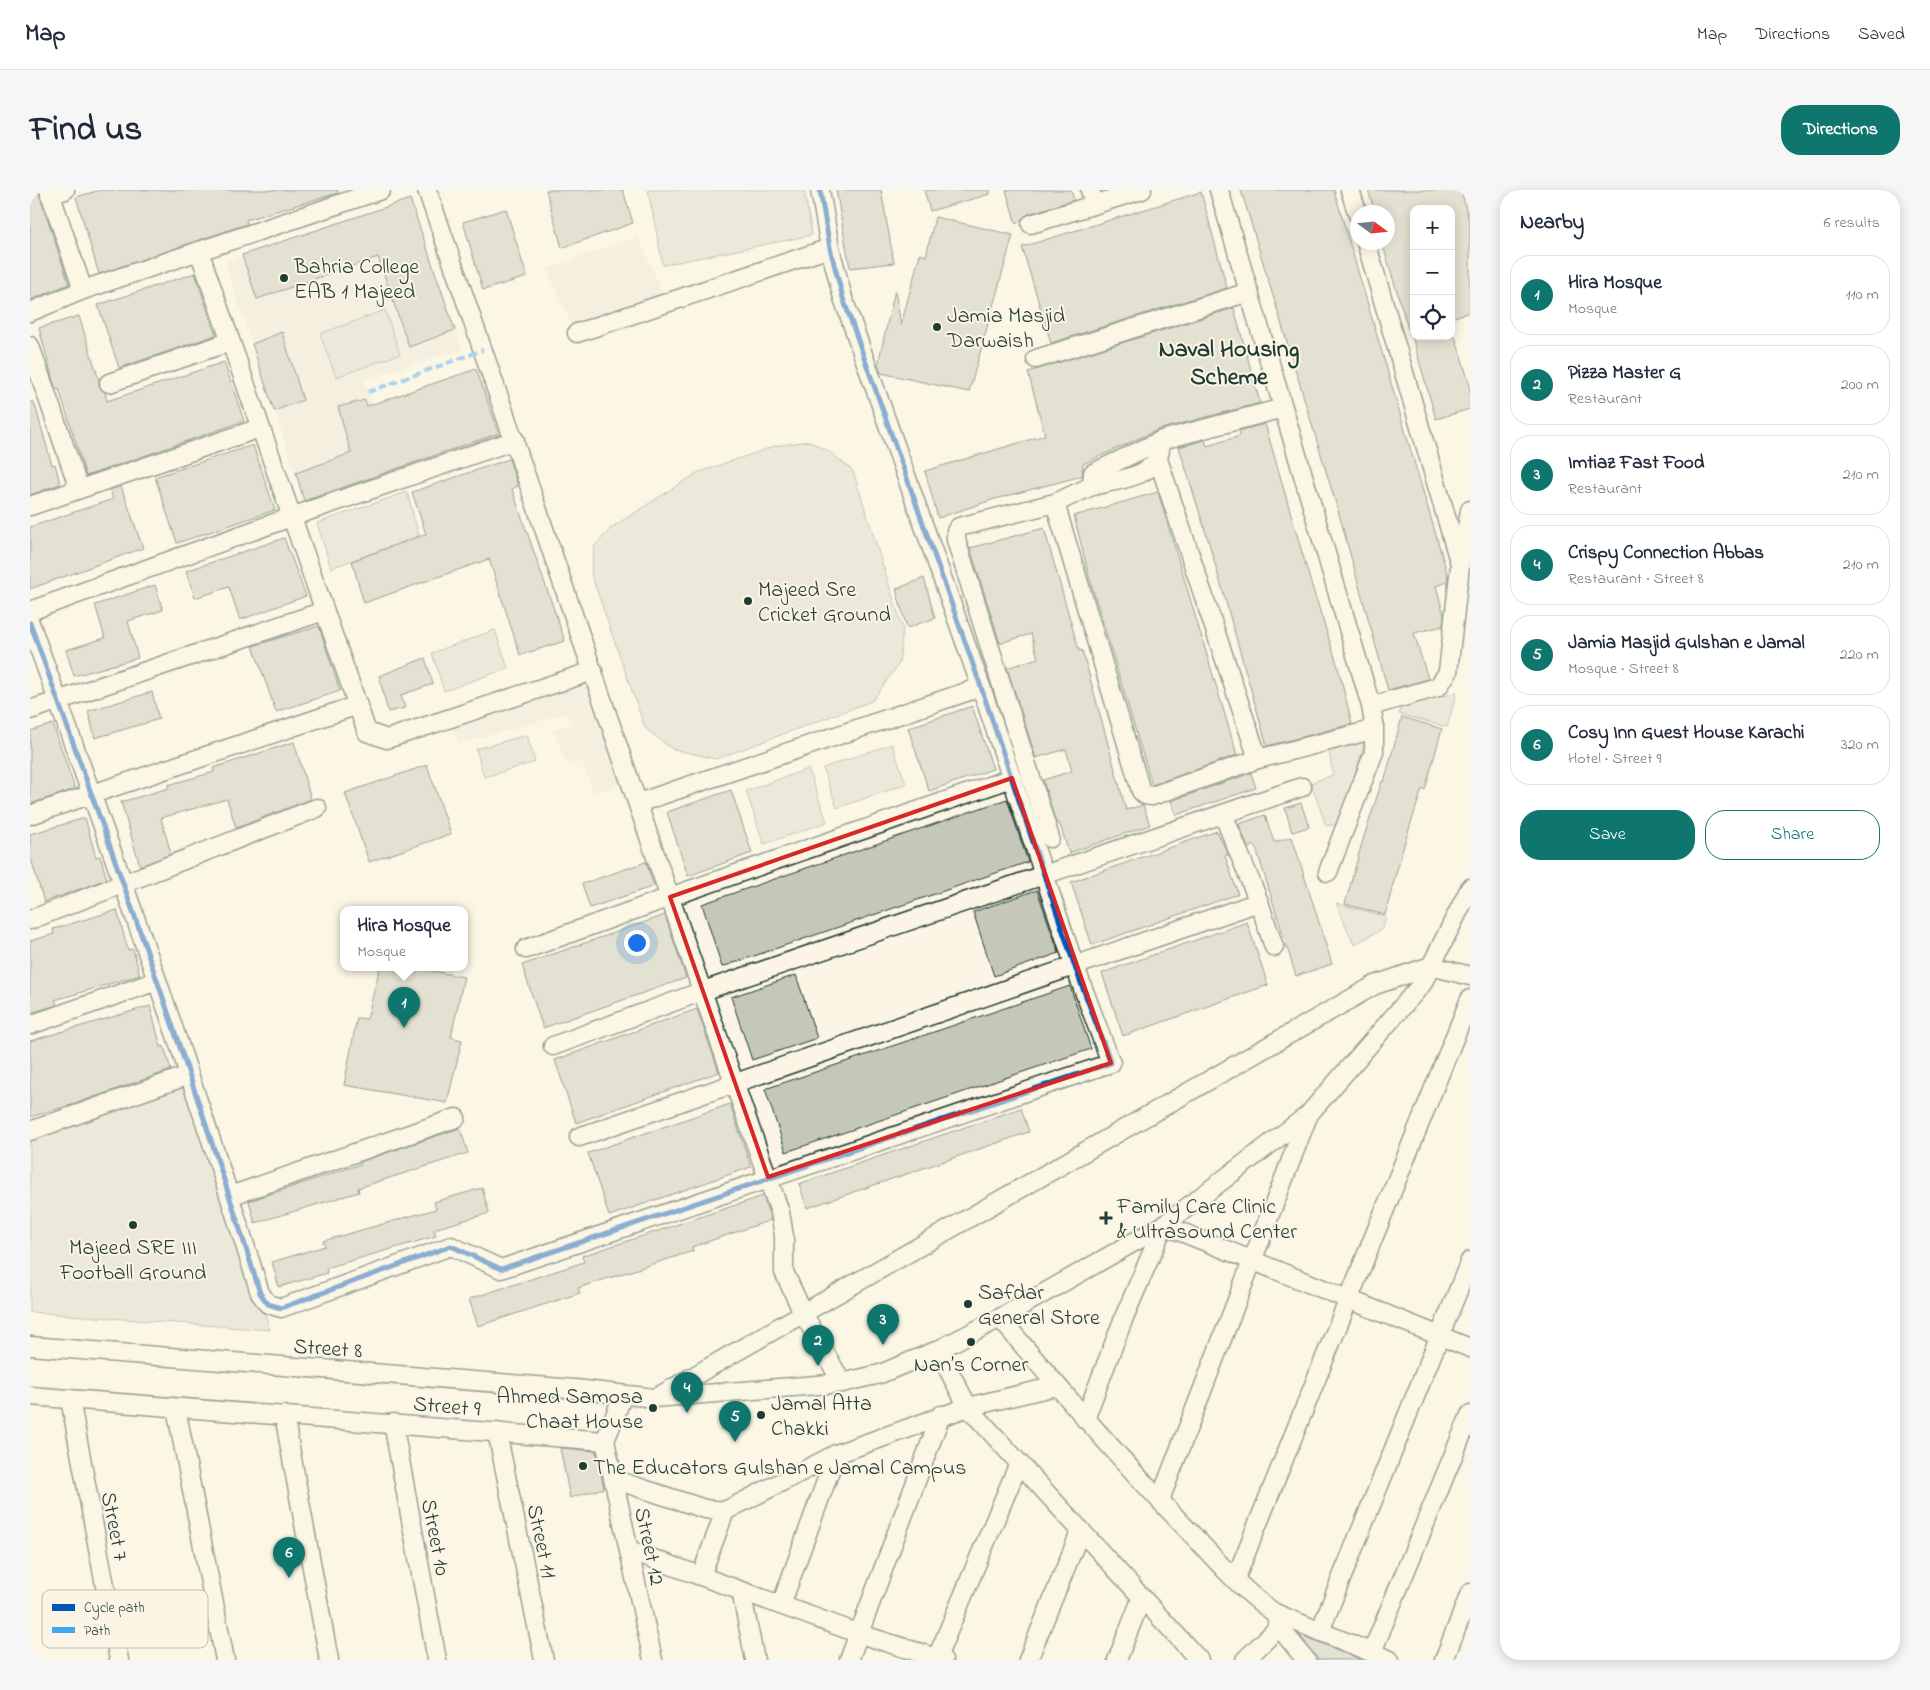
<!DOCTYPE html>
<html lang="en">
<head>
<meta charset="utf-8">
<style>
	:root { --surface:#fff; --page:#f6f6f7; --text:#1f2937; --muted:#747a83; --line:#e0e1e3; --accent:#0f766e }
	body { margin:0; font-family:"Indie Flower",sans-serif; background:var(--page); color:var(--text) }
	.controls { position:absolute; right:15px; top:15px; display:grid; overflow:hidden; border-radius:10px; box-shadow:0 2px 12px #0003 }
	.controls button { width:45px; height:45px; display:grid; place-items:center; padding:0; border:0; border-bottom:1px solid var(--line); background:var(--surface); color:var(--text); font:25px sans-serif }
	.compass { position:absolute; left:1320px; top:15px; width:45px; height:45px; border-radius:50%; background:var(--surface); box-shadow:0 2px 12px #0003; rotate:105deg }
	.you { position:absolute; left:606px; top:752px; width:18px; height:18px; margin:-12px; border:4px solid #fff; border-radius:50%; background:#1a73e8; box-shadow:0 0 0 8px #1a73e833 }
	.badge { display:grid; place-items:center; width:32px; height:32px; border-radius:50%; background:var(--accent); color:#fff; font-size:16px; font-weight:700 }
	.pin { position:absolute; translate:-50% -41px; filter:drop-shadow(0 1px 2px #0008) }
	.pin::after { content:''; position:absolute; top:26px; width:18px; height:15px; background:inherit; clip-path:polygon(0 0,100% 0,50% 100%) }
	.popup { position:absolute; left:310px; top:716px; width:128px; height:65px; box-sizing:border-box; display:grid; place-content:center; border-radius:10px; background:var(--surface); filter:drop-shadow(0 1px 4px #0005); font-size:16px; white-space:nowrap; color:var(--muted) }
	.popup b { font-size:19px; color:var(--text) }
	.popup::after { content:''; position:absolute; left:50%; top:100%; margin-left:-10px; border:10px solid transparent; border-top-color:var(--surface) }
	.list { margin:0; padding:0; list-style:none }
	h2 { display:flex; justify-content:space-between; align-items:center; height:65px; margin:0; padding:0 20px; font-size:21px }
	h2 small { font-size:16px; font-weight:400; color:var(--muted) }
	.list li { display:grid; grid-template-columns:32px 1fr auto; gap:15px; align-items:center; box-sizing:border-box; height:80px; margin:0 10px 10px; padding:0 10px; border:1px solid var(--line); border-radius:20px }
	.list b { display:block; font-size:19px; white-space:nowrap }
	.list p { margin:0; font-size:16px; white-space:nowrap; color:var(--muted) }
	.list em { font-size:16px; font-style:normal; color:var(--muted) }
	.actions { display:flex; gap:10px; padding:15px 20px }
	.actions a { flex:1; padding:11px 0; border:1px solid var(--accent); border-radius:20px; text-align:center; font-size:18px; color:var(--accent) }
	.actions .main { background:var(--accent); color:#fff }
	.icon { flex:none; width:28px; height:28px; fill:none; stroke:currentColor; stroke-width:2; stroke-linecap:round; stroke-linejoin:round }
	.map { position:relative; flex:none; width:1440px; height:1470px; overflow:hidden; border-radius:20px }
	header { display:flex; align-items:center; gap:30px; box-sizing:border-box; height:70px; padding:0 25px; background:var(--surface); border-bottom:1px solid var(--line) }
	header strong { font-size:24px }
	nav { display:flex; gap:28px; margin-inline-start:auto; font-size:18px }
	.intro { display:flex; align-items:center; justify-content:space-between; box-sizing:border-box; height:120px; padding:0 30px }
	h1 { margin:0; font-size:35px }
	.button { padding:12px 22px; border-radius:20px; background:var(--accent); color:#fff; font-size:18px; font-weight:700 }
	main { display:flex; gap:30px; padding:0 30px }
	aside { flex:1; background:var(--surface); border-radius:20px; box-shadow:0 2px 12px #0003 }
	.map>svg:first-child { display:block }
	.built { fill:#ece7d8 }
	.green { fill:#dcdacc; stroke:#7e8c80 }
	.building { fill:#c5c7b9; stroke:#1f3d34 }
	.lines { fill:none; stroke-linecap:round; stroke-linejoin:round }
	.minor-casing { stroke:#1f3d34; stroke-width:21 }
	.minor { stroke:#fcf5e5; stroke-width:18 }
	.quiet { stroke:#3fa9f5; stroke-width:4; stroke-dasharray:8 4; stroke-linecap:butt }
	.cycleway-casing { stroke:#fcf5e5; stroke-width:8 }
	.cycleway { stroke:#0057b8; stroke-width:5 }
	.marked { fill:none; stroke:#d62828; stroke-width:4; stroke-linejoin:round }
	.poi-dot { fill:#1f3d34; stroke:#fcf5e5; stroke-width:2 }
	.labels { text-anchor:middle; stroke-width:4; stroke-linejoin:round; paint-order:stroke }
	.poi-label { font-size:22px; fill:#1f3d34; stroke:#fcf5e5; text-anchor:start }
	.street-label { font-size:22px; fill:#1f3d34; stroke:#fcf5e5 }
	.neighbourhood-label { font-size:24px; font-weight:bold; fill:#1f3d34; stroke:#fcf5e5 }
	.key { fill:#fcf5e5; stroke:#babeb0; stroke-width:1 }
	.key-label { font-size:14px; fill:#1f3d34 }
</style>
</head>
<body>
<header>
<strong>Map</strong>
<nav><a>Map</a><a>Directions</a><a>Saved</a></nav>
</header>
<div class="intro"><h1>Find us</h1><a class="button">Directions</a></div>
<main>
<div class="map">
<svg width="1440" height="1470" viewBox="0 0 1440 1470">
	<rect width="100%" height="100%" fill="#fcf5e5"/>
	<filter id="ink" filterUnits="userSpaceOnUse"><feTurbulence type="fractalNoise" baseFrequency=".02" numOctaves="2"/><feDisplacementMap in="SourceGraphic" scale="10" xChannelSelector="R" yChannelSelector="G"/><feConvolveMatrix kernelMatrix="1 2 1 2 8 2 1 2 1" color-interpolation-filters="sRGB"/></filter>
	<g filter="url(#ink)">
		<g class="built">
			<path d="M380,9L432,159L334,190L366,282L276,316L195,72Z"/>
			<path d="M608,46L633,104L542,136L517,79Z"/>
			<path d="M559,488L594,593L564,604L552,571L537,574L523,540L541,533L537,523L429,554L421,535Z"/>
		</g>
		<g class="green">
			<path d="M618,0H774L782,45L633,75Z"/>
			<path d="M355,120L370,164L306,187L290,144Z"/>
			<path d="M779,251L800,262L823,281L873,439L869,474L842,511L686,569L642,559L615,538L561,384L564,357L581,338L667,283L745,256Z"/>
			<path d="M377,302L389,346L301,378L287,333Z"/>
			<path d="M465,440L478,478L414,501L402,463Z"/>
			<path d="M1427,502L1417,537L1369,524L1371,518Z"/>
			<path d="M497,545L505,572L454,587L446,559Z"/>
			<path d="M1335,552L1310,634L1296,636L1281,593L1303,585L1299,561Z"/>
			<path d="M862,554L876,594L807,618L793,578Z"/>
			<path d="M778,579L797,632L734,654L716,601Z"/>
			<path d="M1306,713L1356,727L1352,739L1324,755Z"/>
			<path d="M159,885L240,1140L0,1122V947Z"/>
		</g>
		<g class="building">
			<path d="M0,0H8L39,94L0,110Z"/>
			<path d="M71,0H308V3L216,30L217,34L69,84L46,7Z"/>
			<path d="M516,0H593L603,33L532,58Z"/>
			<path d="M806,0H851L864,73L820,78Z"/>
			<path d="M894,0H960V4L900,21Z"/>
			<path d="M976,0H1041L1044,10L998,24L986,34Z"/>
			<path d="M1211,0H1304L1418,386L1417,392L1406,396L1414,425L1413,436L1384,443L1398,489L1358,500L1309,324Z"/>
			<path d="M1338,0H1431L1440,34V122L1421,128V19H1384V145H1380L1352,52H1358V22H1345Z"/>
			<path d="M1171,2L1197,98L1021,153L992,57Z"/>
			<path d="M380,9L425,140L379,157L348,67L227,109L212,65Z"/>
			<path d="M476,19L497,87L453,100L433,32Z"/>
			<path d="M905,27L983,45L939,202L851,183L848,174L865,100L871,135L890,64L896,66Z"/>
			<path d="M165,83L186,145L89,178L68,115Z"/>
			<path d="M1204,118L1230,213L1127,240L1053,274L1052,286L965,309L908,328L895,281L1015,245L998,182Z"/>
			<path d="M49,126L69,190V196L75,202L77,211L194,172L214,231L56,286L29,199L26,200L23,191L9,138Z"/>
			<path d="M252,142L273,210L244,221L222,154Z"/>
			<path d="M1382,146H1425L1440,196V219L1406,229Z"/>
			<path d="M446,179L469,243L274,311L266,283L321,263L308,217L335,210L337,216Z"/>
			<path d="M0,212H4L22,275L25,274L30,294L0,305Z"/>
			<path d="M1235,234L1280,390L1308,477L1322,534L1237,556L1179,353L1149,257L1175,250L1177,256L1210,246L1209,241Z"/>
			<path d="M223,255L245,320L147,353L125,287Z"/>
			<path d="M479,269L488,296L482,299L535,451L490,465L459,369L334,413L322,371L396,344L382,302Z"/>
			<path d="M91,296L113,358L0,399V337L83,309L80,300Z"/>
			<path d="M1128,302L1207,565L1122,595L1060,390L1044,326Z"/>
			<path d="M1014,338L1049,461L1052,460L1060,488L1096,620L1113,615L1120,635L1039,663L1029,632L1026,633L1013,590L1042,581L1036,559L1006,568L977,478L1008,468L1001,444L970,453L940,358Z"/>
			<path d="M254,348L276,406L210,430L199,397L165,408L156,381Z"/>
			<path d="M894,388L905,428L877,438L866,399Z"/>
			<path d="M125,395L133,420L98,431L108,468L44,486L36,460L75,448L65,415Z"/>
			<path d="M289,436L310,501L246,522L223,456Z"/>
			<path d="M395,468L403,494L371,505L375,518L358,522L349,486Z"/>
			<path d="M122,502L129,529L65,548L58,521Z"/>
			<path d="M942,516L963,579L899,601L878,538Z"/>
			<path d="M1372,527L1412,539L1395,600L1392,599L1372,661L1355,725L1315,714L1332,653L1352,591L1354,592Z"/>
			<path d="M23,534L45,599L0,614V541Z"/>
			<path d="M264,552L281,609L206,638L197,609L131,628L141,664L110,676L91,612L139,598L138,595L184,582L183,578Z"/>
			<path d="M397,575L421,644L339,672L315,603Z"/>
			<path d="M1221,583L1226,598L1146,625L1141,611Z"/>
			<path d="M701,600L722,663L658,686L637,622Z"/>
			<path d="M977,609L998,672L692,777L672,714Z"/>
			<path d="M1271,613L1279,637L1262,642L1255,618Z"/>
			<path d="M1235,625L1244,652L1262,647L1302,774L1266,786L1225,655L1218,658L1209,634Z"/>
			<path d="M55,628L66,667L70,666L77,689L14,712L2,672L0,673V644Z"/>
			<path d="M1187,641L1198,665L1195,666L1208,704L1062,755L1041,692Z"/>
			<path d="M616,672L624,696L560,718L552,694Z"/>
			<path d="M1007,700L1029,763L964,786L943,722Z"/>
			<path d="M87,720L98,760L103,759L110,785L25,810L27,815L0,823V751L24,744L23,739Z"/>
			<path d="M635,725L656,788L513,838L492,775Z"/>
			<path d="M1217,732L1238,795L1093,846L1072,783Z"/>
			<path d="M350,777H382L434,787L421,847L432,850L417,913L314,895L327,828L337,829Z"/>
			<path d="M766,785L787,848L722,870L701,807Z"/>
			<path d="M1040,796L1061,859L756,962L735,899Z"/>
			<path d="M120,816L131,857L134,856L141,880L44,914L0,927V851Z"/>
			<path d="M667,819L689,882L546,933L525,870Z"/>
			<path d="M700,914L721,977L579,1026L558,963Z"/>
			<path d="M991,918L999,942L777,1018L769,994Z"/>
			<path d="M430,938L438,963L328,998L329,1002L225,1033L219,1011L331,974L330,972Z"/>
			<path d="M452,998L459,1023L404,1039L406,1046L296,1078L297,1083L249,1097L242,1072L295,1056L293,1051L406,1019L404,1012Z"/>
			<path d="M733,1006L741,1030L662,1057L663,1061L548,1098L550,1103L448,1136L439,1109L554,1072L552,1066Z"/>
			<path d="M530,1258L566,1261L574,1298L540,1308Z"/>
			<path d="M1269,1444L1332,1470H1288Z"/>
		</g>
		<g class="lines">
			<defs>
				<g id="minor">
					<path d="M19,0L53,100"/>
					<path d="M397,0C517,340 628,683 750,1022L754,1046V1082L773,1123L812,1193"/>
					<path d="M1060,0L1064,15"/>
					<path d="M1189,0L1341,516"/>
					<path d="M1320,0L1328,25"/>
					<path d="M20,5L35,0"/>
					<path d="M1001,34L1112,0"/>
					<path d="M1336,52L1429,371"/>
					<path d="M169,61L337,542L357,549L563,481"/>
					<path d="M0,122L53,100L351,0"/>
					<path d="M547,143L800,58"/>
					<path d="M0,156L49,299"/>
					<path d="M1006,169L1219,102"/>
					<path d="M79,193L199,152"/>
					<path d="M1128,269L1228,569"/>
					<path d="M1062,296C1085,290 1126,288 1130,260"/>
					<path d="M1025,313L1111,601L1115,605L1122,606L1228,569L1338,541L1344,533"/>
					<path d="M0,316L230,238"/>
					<path d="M0,421L261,327L485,250"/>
					<path d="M0,433C80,655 160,877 230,1103L238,1114L251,1118L421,1056L471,1079L1081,873L1045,777L951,497L813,108L800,58L790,0"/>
					<path d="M0,520L294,421"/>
					<path d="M608,613L951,497"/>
					<path d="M1193,624L1229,712L1244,757"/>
					<path d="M0,625L328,515"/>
					<path d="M1020,648L926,350V341L929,337L1025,313L1062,296L1063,283L1132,250L1253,218"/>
					<path d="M1298,682L1344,562V533L1341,516L1408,497L1418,482L1430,376L1440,320"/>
					<path d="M0,730L287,618"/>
					<path d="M496,759L640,707L982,588"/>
					<path d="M0,835L127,791"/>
					<path d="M523,856L673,801L1272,597"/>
					<path d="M0,941L159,885"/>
					<path d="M549,947L1229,712"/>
					<path d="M200,1006L426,928"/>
					<path d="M970,1128C1029,1199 1090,1269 1154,1336C1183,1366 1210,1400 1245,1423L1249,1437L1276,1470"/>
					<path d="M0,1156L545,1199L624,1208L812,1193L850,1184L908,1160L970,1128L1134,1035L1278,925L1392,794L1440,698"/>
					<path d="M908,1160L938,1217L1169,1470"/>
					<path d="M0,1206L575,1251"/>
					<path d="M629,1206L1345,795L1401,776L1440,786"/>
					<path d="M40,1209L89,1470"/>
					<path d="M146,1218L195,1470"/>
					<path d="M254,1225L299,1470"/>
					<path d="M1055,1229L1095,1125L1134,1035L1440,1158"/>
					<path d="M363,1233L407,1470"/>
					<path d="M467,1242L514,1470"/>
					<path d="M575,1251L623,1470"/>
					<path d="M575,1251L593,1205"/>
					<path d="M583,1289L675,1319L695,1321"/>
					<path d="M1130,1310L1278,926"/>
					<path d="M599,1360L830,1444L913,1470"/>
					<path d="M671,1386L695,1321L806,1264L938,1217L1026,1196"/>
					<path d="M1205,1390L1440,809"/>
					<path d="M711,1401L725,1470"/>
					<path d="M751,1415L806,1264"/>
					<path d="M1245,1423L1360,1470"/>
					<path d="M1290,1441L1440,1071"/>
					<path d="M1342,1462L1440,1225"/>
					<path d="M819,1470L911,1225"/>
					<path d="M906,1470L989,1273"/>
					<path d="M998,1470L1051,1340"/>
					<path d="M1087,1470L1112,1407"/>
					<path d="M1215,1470L1249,1437"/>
					<path d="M1414,1470L1440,1403"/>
				</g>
			</defs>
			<use href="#minor" class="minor-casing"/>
			<use href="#minor" class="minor"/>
			<path class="quiet" d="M338,202L453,160"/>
			<defs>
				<path id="cycleway" d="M0,433C80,655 160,877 230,1103L238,1114L251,1118L421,1056L471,1079L1081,873L1045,777L951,497L813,108L800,58L790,0"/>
			</defs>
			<use href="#cycleway" class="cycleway-casing"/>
			<use href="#cycleway" class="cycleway"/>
		</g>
	</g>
	<path d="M0 0H1440V1470H0ZM982,588L1081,873L738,987L640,707Z" fill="#fcf5e5" fill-opacity=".55" fill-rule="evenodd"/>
	<path class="marked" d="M982,588L1081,873L738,987L640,707Z"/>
	<g class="poi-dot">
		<circle cx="254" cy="88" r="5"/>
		<circle cx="907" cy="137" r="5"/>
		<circle cx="718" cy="411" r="5"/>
		<path d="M1073.5 1020.5h5v5h5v5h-5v5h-5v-5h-5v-5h5z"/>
		<circle cx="103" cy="1035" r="5"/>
		<circle cx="938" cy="1114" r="5"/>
		<circle cx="941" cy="1152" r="5"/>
		<circle cx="623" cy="1218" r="5"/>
		<circle cx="731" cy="1225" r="5"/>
		<circle cx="553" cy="1276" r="5"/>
	</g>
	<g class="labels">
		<g class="poi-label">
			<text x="264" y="83">Bahria College<tspan x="264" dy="25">EAB 1 Majeed</tspan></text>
			<text x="917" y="132">Jamia Masjid<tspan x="917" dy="25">Darwaish</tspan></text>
			<text x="728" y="406">Majeed Sre<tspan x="728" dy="25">Cricket Ground</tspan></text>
			<text x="1087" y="1023">Family Care Clinic<tspan x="1087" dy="25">&amp; Ultrasound Center</tspan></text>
			<text x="103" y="1064" text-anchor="middle">Majeed SRE III<tspan x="103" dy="25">Football Ground</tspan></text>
			<text x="948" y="1109">Safdar<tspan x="948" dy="25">General Store</tspan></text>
			<text x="941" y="1181" text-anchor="middle">Nan’s Corner</text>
			<text x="613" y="1213" text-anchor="end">Ahmed Samosa<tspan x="613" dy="25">Chaat House</tspan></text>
			<text x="741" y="1220">Jamal Atta<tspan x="741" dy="25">Chakki</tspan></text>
			<text x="563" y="1284">The Educators Gulshan e Jamal Campus</text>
		</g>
		<g class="street-label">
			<text transform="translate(298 1157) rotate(4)" y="8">Street 8</text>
			<text transform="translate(417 1215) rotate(5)" y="8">Street 9</text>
			<text transform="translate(86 1336) rotate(79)" y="8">Street 7</text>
			<text transform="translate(407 1347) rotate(79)" y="8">Street 10</text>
			<text transform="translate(513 1351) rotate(78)" y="8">Street 11</text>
			<text transform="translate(621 1356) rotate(78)" y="8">Street 12</text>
		</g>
		<g class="neighbourhood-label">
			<text x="1199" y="166">Naval Housing<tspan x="1199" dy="28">Scheme</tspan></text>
		</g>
	</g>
	<rect x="12" y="1400" width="166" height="58" rx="8" class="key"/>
	<rect x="22" y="1414" width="23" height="7" fill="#0057b8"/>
	<rect x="22" y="1437" width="23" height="6" fill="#3fa9f5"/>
	<g class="key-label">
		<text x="54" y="1422">Cycle path</text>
		<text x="54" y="1445">Path</text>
	</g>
</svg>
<div class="controls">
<button>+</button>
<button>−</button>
<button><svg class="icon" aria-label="locate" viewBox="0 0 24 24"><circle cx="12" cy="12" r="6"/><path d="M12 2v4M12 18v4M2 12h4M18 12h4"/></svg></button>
</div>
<svg class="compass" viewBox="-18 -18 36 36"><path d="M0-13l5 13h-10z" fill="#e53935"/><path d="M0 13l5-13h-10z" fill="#747a83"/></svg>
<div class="you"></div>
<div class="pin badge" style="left:374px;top:838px">1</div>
<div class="popup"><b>Hira Mosque</b>Mosque</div>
<div class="pin badge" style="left:788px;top:1176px">2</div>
<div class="pin badge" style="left:853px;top:1155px">3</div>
<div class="pin badge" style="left:657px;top:1223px">4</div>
<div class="pin badge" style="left:705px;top:1252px">5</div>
<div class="pin badge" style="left:259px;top:1388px">6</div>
</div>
<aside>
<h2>Nearby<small>6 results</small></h2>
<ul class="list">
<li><span class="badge">1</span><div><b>Hira Mosque</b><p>Mosque</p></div><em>110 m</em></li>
<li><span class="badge">2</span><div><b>Pizza Master G</b><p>Restaurant</p></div><em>200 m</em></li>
<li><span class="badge">3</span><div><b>Imtiaz Fast Food</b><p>Restaurant</p></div><em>210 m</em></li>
<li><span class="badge">4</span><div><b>Crispy Connection Abbas</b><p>Restaurant · Street 8</p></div><em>210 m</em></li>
<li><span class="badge">5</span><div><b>Jamia Masjid Gulshan e Jamal</b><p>Mosque · Street 8</p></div><em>220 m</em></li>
<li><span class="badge">6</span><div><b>Cosy Inn Guest House Karachi</b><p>Hotel · Street 9</p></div><em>320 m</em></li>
</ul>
<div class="actions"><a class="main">Save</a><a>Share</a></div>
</aside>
</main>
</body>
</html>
